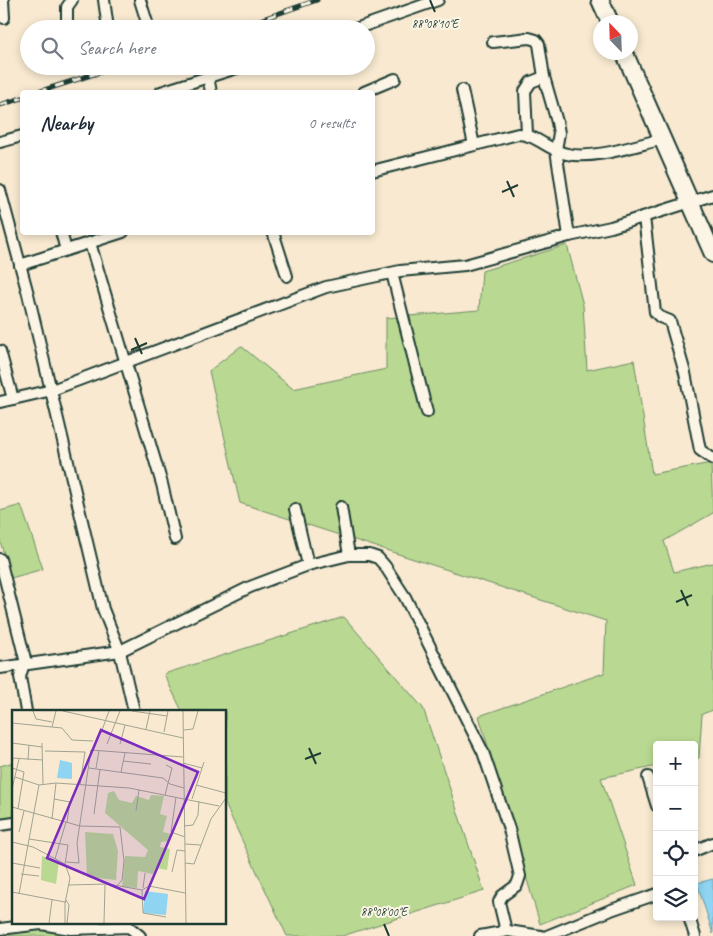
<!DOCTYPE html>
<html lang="en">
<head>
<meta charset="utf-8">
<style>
	:root { --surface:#fff; --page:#f2f2f3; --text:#1f2937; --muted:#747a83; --line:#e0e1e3 }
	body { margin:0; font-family:Caveat,sans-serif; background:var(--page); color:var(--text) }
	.controls { position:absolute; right:15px; bottom:15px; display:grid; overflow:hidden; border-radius:5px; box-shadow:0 2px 8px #0003 }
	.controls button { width:45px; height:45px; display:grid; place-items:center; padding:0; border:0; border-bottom:1px solid var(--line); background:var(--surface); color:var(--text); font:25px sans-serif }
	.compass { position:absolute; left:593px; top:15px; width:45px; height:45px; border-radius:50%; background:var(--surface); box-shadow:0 2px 8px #0003; rotate:337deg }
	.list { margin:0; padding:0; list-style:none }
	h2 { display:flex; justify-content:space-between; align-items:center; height:65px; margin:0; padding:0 20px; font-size:21px }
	h2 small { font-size:16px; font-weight:400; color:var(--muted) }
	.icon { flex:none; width:28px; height:28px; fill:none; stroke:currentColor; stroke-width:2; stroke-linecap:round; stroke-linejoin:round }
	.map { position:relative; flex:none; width:713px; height:936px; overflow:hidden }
	.search { position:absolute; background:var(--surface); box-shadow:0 2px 8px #0003; left:20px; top:20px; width:355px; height:55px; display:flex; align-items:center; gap:12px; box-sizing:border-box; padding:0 18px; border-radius:28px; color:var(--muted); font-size:19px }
	.panel { position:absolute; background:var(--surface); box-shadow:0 2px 8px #0003; left:20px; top:90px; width:355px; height:145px; border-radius:5px }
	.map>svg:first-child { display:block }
	.green { fill:#b9d992; stroke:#6c8b63 }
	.water { fill:#8fd4f1; stroke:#6298a5 }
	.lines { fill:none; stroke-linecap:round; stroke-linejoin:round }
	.street-casing { stroke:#1f3d34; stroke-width:14 }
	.primary-casing { stroke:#1f3d34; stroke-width:20 }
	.street { stroke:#fcf5e5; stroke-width:10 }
	.primary { stroke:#fcf5e5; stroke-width:16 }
	.rail-casing { stroke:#1f3d34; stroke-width:5 }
	.rail { stroke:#fcf5e5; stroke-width:3; stroke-dasharray:9; stroke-linecap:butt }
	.ticks { fill:none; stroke:#1f3d34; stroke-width:2 }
	.inset-road { fill:none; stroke:#a1a492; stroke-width:1 }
	.view { fill:#7b2cbf; fill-opacity:0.15; stroke:#7b2cbf; stroke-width:2.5 }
	.inset-edge { fill:none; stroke:#1f3d34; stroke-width:2.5 }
	.ticks-label { font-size:12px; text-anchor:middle; fill:#1f3d34; stroke:#fcf5e5; stroke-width:4; stroke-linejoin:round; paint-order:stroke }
</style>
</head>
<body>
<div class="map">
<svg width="713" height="936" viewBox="0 0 713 936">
	<rect width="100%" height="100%" fill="#f8e9d0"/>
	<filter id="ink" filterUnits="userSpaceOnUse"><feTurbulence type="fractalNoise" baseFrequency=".02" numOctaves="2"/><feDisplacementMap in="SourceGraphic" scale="10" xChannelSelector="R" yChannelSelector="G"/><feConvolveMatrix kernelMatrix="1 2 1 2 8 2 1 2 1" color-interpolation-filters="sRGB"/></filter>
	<g filter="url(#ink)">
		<g class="green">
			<path d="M567,245L583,305L587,370L634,360L652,474L711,463L713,513L664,541L674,572L713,563V710L702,714L699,758L694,759V745H657V766L601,778L637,885L540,924L479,716L604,673L606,621L240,503L209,371L241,346L293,389L386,369V318L479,310L482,271Z"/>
			<path d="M21,505L43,569L11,578L0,541V511Z"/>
			<path d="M344,617L423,708L484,891L342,936H287L225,804V711H182L164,674Z"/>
			<path d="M14,762V818L0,820V766Z"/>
			<path d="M78,923L82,936H0V933Z"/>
		</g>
		<path class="water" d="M713,879V934L697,883Z"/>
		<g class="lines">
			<defs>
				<g id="street">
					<path d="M3,0L4,18"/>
					<path d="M104,0L107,21"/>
					<path d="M140,0L149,29"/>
					<path d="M67,29V7L72,0"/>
					<path d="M355,29L438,0"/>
					<path d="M493,42L529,38L536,40L539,44L544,77L557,122L559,133L556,150L569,236"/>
					<path d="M73,66V67"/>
					<path d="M208,77L211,92"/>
					<path d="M462,90L474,145"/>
					<path d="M161,92L243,66"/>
					<path d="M364,92L395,79"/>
					<path d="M527,134L525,91L531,82L544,77"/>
					<path d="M0,142L22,136"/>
					<path d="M372,171L518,134C536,134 549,151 567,154C594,160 636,145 663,139"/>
					<path d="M0,190L28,294L103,609L120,652L134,711"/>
					<path d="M644,217L655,312L660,317L670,321L685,373L700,450L713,459"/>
					<path d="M61,232L66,250"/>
					<path d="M273,232L287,276"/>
					<path d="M90,243L162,484L175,539"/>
					<path d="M20,265L123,232"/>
					<path d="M392,273L427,412"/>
					<path d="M0,351L13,399"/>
					<path d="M0,402L52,390L326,287L400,271L465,265L569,236L611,227L713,195"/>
					<path d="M341,507L349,555"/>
					<path d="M295,509L308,565"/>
					<path d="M0,559L26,663"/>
					<path d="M24,663L20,677L26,711"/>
					<path d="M0,668L120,651L250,587L308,565L349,555H369L378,558L385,566L405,597L483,752L509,829L520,876L517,885L502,896L499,902L506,931"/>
					<path d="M648,777L657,806"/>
					<path d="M0,825L14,823"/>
					<path d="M694,851L713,843"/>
					<path d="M689,917L695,936"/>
					<path d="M0,929L41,924L71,929L129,927L140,936"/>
					<path d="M480,936L508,931L541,936"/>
					<path d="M547,936L611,910L657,894"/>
				</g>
				<g id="primary">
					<path d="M600,0L610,22"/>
					<path d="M624,52L713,254"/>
				</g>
			</defs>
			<use href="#street" class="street-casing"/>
			<use href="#primary" class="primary-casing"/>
			<use href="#street" class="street"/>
			<use href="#primary" class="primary"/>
			<defs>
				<g id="rail">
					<path d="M234,29L317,0"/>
					<path d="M38,92L119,66"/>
					<path d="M0,105L22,98"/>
				</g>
			</defs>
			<use href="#rail" class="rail-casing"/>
			<use href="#rail" class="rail"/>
		</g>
	</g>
	<path class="ticks" d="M430,0L435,12M507,181L514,197M502,192L518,185M135,338L142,354M131,350L147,343M681,590L688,606M676,602L692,595M309,748L316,764M305,759L321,753M384,924L389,936"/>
	<g transform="translate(12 710)">
		<rect width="214" height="214" fill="#f8e9d0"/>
		<path d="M102,81L107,90L120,93L124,86L137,90L139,85L152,86L148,104L155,106L151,122L159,124L158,131L149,132L148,137L158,139L155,160L144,158L141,164L126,161L125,178L110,177L113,146L133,147L136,140L93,103L96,83ZM73,122L101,124L106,141L104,170L75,167ZM30,146L47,151L44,174L29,170Z" fill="#b9d992"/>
		<path d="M48,50L60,53V69L45,68ZM133,181L156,184L154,205L131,203Z" fill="#8fd4f1"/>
		<path class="inset-road" d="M21,1L24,9L40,12M51,1L171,28M120,1L155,6M171,1L174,213M0,13L50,18L60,30L81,31M40,17L44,1M134,19L138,1M172,20L181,19L186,1M152,22L156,1M89,23L97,1M0,33L30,37M30,33L31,74M95,34L108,1M108,34L113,15M33,41L73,42L68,75M0,48L31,50M16,50L17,35M111,51L139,54M171,53L190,58M0,58L12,62L6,99M77,58L151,68L158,74L172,78M84,58L87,41M109,62L113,43M3,67L27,75L44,73L117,78L207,96M184,75L214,83M0,79L7,49M153,85L160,58L154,55M164,87L159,122L173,127M42,89L58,92L55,112M180,89L192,52M0,97L68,116L108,117L112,151L110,170L105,176M124,101L127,80M82,104L88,59M40,109L44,73M172,116L181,115L186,105L187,91M7,122L12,101M17,129L56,135L53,154M0,132L21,137L53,154L58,168L53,193M173,134L189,135M43,149L54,112M54,152L67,153L65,133L79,40L171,47M0,153L28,158M173,153L182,154L199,109L214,88M160,162L165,140L173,141M9,164L27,166M56,175L96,174L130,180L131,203L154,207M131,178L133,163M130,180L137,176L173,183M0,182L53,192V213M7,184L27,75M54,190L57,195L55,213M37,213L40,190M92,213L93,175"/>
		<path class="view" d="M89,20L186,62L132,189L35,148Z"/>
		<rect width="214" height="214" class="inset-edge"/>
	</g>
	<g class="ticks-label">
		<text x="435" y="28">88°08'10"E</text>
		<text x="384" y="916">88°08'00"E</text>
	</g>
</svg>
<div class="controls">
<button>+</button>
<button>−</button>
<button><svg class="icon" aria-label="locate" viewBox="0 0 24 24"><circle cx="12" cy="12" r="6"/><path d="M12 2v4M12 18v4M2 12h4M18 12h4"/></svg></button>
<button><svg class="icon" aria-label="layers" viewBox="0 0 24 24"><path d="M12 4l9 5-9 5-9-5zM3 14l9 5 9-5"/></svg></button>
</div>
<svg class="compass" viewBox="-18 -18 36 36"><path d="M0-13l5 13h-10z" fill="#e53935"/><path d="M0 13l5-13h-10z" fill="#747a83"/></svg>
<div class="search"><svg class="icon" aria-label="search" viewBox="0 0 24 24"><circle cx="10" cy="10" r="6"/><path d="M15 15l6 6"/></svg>Search here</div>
<section class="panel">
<h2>Nearby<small>0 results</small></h2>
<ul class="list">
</ul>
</section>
</div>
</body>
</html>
